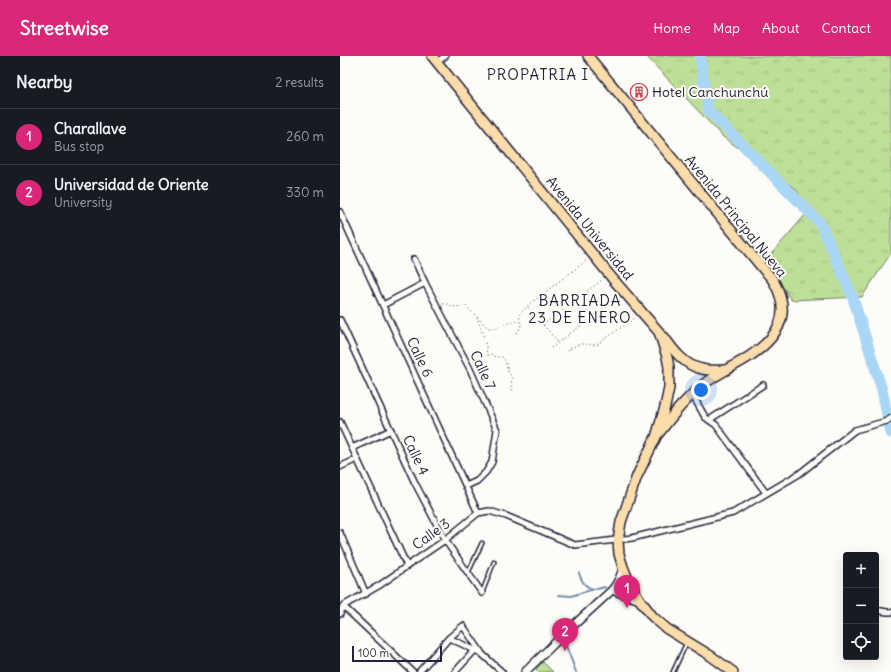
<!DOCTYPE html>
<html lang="en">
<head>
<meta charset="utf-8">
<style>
	:root { --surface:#171b24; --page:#242831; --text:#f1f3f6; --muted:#9ea1a6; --line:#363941; --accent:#db2777 }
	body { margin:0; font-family:Delius,sans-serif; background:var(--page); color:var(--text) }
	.controls { position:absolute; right:12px; bottom:12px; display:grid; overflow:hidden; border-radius:4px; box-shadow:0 4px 16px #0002 }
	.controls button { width:36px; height:36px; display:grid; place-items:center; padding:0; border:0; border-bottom:1px solid var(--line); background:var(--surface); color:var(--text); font:20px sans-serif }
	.scale { position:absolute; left:12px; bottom:10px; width:90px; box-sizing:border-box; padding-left:4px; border:2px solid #22223b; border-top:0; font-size:11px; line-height:14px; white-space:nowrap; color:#22223b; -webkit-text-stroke:3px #fdfcf7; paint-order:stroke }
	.you { position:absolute; left:361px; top:334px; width:14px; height:14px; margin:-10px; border:3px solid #fff; border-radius:50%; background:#1a73e8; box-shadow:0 0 0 6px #1a73e833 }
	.badge { display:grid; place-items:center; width:26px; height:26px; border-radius:50%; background:var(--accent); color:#fff; font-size:13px; font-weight:700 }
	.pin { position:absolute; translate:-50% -33px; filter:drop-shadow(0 1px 2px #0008) }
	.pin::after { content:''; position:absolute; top:21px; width:14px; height:12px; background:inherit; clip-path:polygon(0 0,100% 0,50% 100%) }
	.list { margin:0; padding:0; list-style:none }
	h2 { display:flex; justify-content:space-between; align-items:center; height:52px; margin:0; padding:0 16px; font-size:17px }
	h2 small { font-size:13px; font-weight:400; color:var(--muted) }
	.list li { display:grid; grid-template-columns:26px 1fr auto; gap:12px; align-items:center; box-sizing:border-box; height:56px; padding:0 16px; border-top:1px solid var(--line) }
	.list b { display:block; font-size:15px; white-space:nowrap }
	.list p { margin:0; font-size:13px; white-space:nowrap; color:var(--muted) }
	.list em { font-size:13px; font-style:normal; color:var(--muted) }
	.icon { flex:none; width:22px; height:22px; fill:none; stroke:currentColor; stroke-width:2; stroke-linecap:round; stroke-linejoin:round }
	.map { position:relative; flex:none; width:551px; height:616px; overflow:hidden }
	header { display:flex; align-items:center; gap:24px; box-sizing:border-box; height:56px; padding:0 20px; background:var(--accent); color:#fff }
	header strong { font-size:19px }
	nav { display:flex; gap:22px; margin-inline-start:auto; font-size:14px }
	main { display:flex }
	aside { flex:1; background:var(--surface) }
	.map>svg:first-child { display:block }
	.grass { fill:url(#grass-tufts); stroke:#70806a }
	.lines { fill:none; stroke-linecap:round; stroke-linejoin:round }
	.stream { stroke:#748eab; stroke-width:2 }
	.river { stroke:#aad6f6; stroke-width:11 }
	.lane-casing { stroke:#22223b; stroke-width:5.5 }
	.street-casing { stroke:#22223b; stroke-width:8 }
	.secondary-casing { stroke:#22223b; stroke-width:10 }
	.highway-casing { stroke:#22223b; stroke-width:12 }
	.path { stroke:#22223b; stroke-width:1; stroke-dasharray:1 3; stroke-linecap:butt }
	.lane { stroke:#fdfcf7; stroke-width:2.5 }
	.street { stroke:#fdfcf7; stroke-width:5 }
	.secondary { stroke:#fdfcf7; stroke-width:7 }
	.highway { stroke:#fbdcab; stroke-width:9 }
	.labels { text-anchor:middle; stroke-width:4; stroke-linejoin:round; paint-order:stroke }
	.poi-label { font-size:14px; fill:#22223b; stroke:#fdfcf7; text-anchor:start }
	.street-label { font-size:14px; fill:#22223b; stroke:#fdfcf7 }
	.neighbourhood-label { font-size:15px; letter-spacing:1px; fill:#22223b; stroke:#fdfcf7 }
</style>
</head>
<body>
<header>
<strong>Streetwise</strong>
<nav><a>Home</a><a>Map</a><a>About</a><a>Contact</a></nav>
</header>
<main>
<aside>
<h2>Nearby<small>2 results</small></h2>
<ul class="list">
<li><span class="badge">1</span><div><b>Charallave</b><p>Bus stop</p></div><em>260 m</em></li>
<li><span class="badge">2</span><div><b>Universidad de Oriente</b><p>University</p></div><em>330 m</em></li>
</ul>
</aside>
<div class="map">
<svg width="551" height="616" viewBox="0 0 551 616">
	<defs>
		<pattern id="grass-tufts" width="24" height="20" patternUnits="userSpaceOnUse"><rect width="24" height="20" fill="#bddf98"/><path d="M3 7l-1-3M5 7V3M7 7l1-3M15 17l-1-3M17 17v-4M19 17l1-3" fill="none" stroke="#a2bf84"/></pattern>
	</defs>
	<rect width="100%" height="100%" fill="#fdfcf7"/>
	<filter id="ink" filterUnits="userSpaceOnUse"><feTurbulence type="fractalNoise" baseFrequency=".025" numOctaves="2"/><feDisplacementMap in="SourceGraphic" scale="8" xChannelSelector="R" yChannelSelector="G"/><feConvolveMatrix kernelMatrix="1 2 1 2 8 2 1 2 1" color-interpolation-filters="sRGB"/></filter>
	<g filter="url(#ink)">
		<g class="grass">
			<path d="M306,0H551V197L522,241L451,244L426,204L467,157L457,134L383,81Z"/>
			<path d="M203,606L213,616H198L196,613Z"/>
		</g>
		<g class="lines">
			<g class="stream">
				<path d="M239,517C243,531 251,536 265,531"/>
				<path d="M218,539L231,540L254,533"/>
				<path d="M225,587L236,616"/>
			</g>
			<path class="river" d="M360,0L368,54L480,167L512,239L542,334L551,377"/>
			<defs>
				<g id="lane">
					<path d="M128,517L142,487"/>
					<path d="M142,537L154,506"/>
					<path d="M333,616L346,588"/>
				</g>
				<g id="street">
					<path d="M97,6L105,0"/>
					<path d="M0,156L138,457"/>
					<path d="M74,203L85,227L130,313L157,374L152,406L146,416L137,425L126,430"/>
					<path d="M43,249L85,227"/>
					<path d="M0,264L75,427L105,484L142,537"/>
					<path d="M352,338L365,361L376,369L426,437"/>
					<path d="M369,364L423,329"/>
					<path d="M0,366L67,510L105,484L138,457L149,455L166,460L235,489L292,482L393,457L459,418L515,374L547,365L551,362"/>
					<path d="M12,392L51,374"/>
					<path d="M0,411L17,403"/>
					<path d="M0,477L26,538"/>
					<path d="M3,550L73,616"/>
					<path d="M536,554L547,556H551"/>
					<path d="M0,558L3,550L40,529L67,510"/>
					<path d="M109,582L123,570L141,596"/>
					<path d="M79,616L109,582L141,597L162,616"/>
					<path d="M115,616L135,594"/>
				</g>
				<g id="secondary">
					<path d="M272,534L300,544"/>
					<path d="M185,616L223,579L272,534C278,527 281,521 283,511"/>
				</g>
				<g id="highway">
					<path d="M92,0L272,222L319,276L327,301L329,311V332L325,351L316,381L297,420L281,466L278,485L279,498L283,511L290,528L300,544L313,561L327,573L371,600L393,616"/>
					<path d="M248,0L424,214C428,218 433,223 435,228C452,259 437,282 410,300C395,310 378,317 364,328C345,343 333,359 319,377"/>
					<path d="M324,281C333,294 345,310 362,313C369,315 376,314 384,314"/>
				</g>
			</defs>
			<use href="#lane" class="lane-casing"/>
			<use href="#street" class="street-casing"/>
			<use href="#secondary" class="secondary-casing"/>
			<use href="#highway" class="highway-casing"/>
			<g class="path">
				<path d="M103,248H109L112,251L126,250L148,272H155L167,267H170L179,264"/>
				<path d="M188,251L218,286"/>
				<path d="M138,264C142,275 146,286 147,299L151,298L155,301H162L165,304L168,316L172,321L171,331L173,335"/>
				<path d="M203,269L263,223"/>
				<path d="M177,277L181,271L179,259L187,250L247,204"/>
				<path d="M211,292L278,242"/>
				<path d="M227,295C232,292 237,288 243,288C249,288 253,290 258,288L296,261"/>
			</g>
			<use href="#lane" class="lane"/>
			<use href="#street" class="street"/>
			<use href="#secondary" class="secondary"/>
			<use href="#highway" class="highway"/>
		</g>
	</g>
	<defs>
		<symbol id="building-ring" viewBox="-11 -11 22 22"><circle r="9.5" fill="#fdfcf7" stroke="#d1495b" stroke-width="1.5"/><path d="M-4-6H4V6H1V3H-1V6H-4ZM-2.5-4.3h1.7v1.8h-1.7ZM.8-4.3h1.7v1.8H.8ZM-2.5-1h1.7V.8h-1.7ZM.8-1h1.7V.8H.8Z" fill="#d1495b"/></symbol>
	</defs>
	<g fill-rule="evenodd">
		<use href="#building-ring" x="289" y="26" width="20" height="20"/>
	</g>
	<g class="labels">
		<g class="poi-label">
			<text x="312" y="41">Hotel Canchunchú</text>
		</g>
		<g class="street-label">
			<text transform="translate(396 160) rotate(51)" y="5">Avenida Principal Nueva</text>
			<text transform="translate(250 172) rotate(51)" y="5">Avenida Universidad</text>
			<text transform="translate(80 301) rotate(65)" y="5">Calle 6</text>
			<text transform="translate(143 314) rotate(65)" y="5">Calle 7</text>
			<text transform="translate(76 399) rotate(65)" y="5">Calle 4</text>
			<text transform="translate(91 478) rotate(-36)" y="5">Calle 3</text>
		</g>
		<g class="neighbourhood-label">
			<text x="198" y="24">PROPATRIA I</text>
			<text x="240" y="250">BARRIADA<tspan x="240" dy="17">23 DE ENERO</tspan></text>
		</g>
	</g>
</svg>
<div class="controls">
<button>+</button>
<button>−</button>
<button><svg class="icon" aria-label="locate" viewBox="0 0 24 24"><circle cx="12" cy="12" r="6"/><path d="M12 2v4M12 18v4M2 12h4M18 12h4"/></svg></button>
</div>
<div class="scale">100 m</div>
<div class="you"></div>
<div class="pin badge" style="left:287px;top:552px">1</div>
<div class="pin badge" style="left:225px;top:595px">2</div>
</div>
</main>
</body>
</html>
